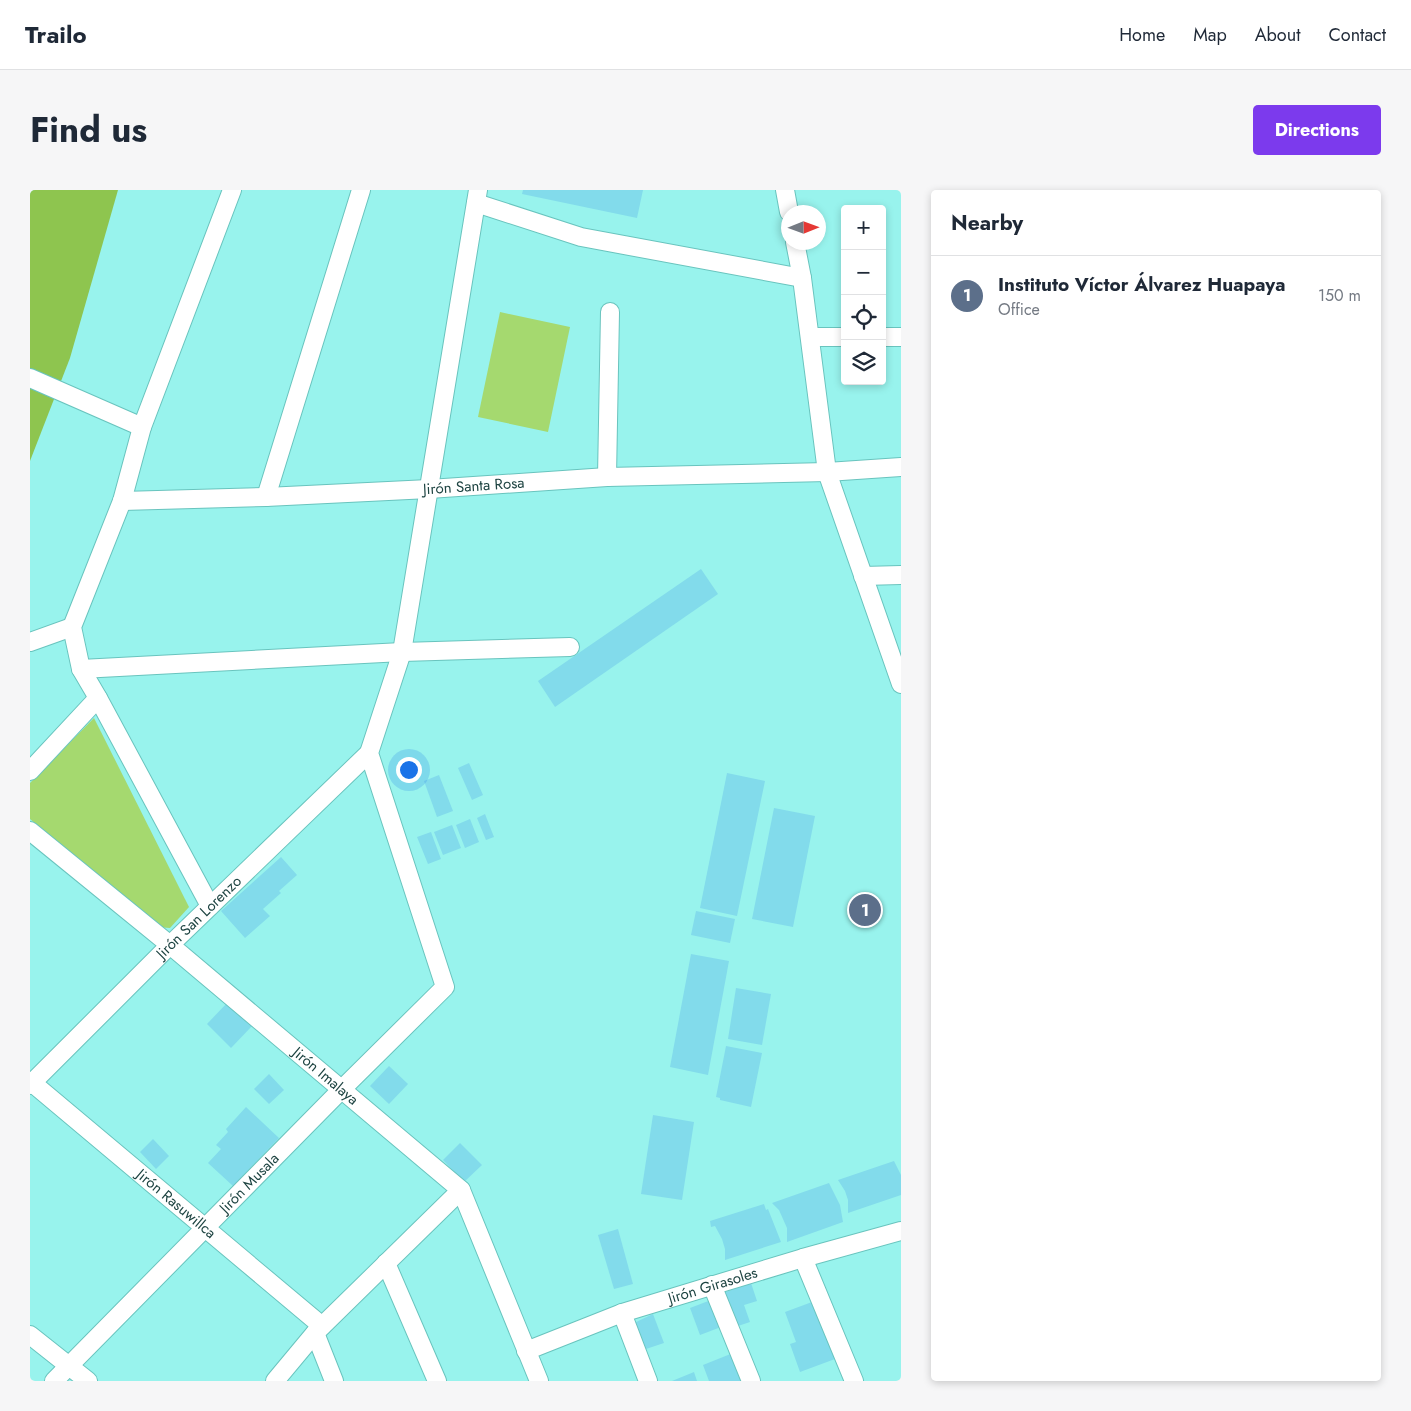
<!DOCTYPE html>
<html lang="en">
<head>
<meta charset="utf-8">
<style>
	:root { --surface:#fff; --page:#f6f6f7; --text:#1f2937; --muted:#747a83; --line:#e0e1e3; --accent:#7c3aed }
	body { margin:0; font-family:Jost,sans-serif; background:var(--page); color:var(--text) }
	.controls { position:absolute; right:15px; top:15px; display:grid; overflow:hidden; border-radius:5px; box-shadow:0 2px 8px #0003 }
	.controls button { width:45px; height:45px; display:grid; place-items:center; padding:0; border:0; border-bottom:1px solid var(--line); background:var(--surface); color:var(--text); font:25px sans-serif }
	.compass { position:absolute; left:751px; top:15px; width:45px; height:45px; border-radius:50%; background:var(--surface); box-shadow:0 2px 8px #0003; rotate:89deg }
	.you { position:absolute; left:378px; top:579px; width:18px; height:18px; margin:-12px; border:4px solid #fff; border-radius:50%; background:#1a73e8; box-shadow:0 0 0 8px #1a73e833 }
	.badge { display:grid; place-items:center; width:32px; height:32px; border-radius:50%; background:var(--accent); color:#fff; font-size:16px; font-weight:700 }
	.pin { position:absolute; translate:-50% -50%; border:2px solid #fff; box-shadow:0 1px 5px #0006 }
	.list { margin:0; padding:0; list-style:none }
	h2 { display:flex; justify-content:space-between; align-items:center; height:65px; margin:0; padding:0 20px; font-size:21px }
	h2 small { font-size:16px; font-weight:400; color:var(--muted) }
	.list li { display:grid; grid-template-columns:32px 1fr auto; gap:15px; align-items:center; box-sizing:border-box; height:80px; padding:0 20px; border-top:1px solid var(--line) }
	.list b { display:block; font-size:19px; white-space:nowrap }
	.list p { margin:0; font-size:16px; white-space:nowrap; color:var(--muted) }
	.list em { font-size:16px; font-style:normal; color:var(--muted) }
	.icon { flex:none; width:28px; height:28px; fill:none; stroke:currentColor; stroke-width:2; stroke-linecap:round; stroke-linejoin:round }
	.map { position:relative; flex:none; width:871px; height:1191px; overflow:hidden; border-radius:5px }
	header { display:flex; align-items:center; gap:30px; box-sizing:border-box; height:70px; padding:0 25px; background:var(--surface); border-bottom:1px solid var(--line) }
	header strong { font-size:24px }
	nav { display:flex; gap:28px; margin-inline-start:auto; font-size:18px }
	.intro { display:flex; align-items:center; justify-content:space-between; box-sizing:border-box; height:120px; padding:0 30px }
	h1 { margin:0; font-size:35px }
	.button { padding:12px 22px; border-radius:5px; background:var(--accent); color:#fff; font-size:18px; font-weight:700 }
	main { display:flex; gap:30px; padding:0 30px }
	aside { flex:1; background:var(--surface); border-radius:5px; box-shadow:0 2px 8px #0003 }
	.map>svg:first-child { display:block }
	.green { fill:#a5d96f }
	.forest { fill:#8ec54f }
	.building { fill:#82dbeb }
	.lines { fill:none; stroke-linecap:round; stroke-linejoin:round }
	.minor-casing { stroke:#69c4be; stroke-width:20 }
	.minor { stroke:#fff; stroke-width:18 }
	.labels { text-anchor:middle; stroke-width:4; stroke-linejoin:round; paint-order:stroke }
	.street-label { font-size:15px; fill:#1d4341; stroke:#98f3ed }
</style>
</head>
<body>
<header>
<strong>Trailo</strong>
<nav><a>Home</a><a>Map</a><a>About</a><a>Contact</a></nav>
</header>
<div class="intro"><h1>Find us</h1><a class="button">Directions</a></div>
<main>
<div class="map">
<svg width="871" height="1191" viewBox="0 0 871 1191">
	<rect width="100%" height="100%" fill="#98f3ed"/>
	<g class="green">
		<path d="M470,122L540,137L518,242L448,227Z"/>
		<path d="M64,528L159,717L140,738L126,737L0,629V593Z"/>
	</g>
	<path class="forest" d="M0,0H88L40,168L0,271Z"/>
	<g class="building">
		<path d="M493,0H613L607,28L492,4Z"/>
		<path d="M671,379L688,404L525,517L508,491Z"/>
		<path d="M439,573L453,605L442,610L428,578Z"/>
		<path d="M697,583L735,591L707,726L670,718Z"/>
		<path d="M409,585L423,621L407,627L394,591Z"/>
		<path d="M744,618L785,626L763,737L722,729Z"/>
		<path d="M455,624L464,647L456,650L447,628Z"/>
		<path d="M440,629L449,652L435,658L426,635Z"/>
		<path d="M422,635L431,658L413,665L404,642Z"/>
		<path d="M401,642L411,669L398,674L387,647Z"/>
		<path d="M251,667L267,685L249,701L251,703L233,719L240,726L215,748L191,721Z"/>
		<path d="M666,721L705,729L700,753L661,745Z"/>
		<path d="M661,764L699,771L678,885L640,877Z"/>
		<path d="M706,798L741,804L732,855L698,849Z"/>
		<path d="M198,812L222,836L201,858L177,834Z"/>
		<path d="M696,856L732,863L721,917L690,910V908L686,907Z"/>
		<path d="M359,876L378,894L359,914L340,896Z"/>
		<path d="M239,884L254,900L239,914L224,899Z"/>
		<path d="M216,917L249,948L203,996L178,973L191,959L186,955L198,942L196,939Z"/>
		<path d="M623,925L664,932L652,1010L611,1004Z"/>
		<path d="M123,949L139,966L126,979L110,962Z"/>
		<path d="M430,953L452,975L434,992L413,970Z"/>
		<path d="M864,971L871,985V1005L818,1023V1010L815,1001L808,990Z"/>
		<path d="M799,993L810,1015L813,1032L757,1052V1038L749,1020L742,1013Z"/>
		<path d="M734,1014L736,1020L738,1019L751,1052L695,1070V1059L692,1049L685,1036L681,1037L680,1031Z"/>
		<path d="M588,1039L603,1094L584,1099L568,1045Z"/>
		<path d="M721,1093L727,1111L714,1115L720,1132L705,1137L693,1103Z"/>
		<path d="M681,1110L691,1137L670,1145L660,1118Z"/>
		<path d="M782,1112L805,1169L770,1182L760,1154L766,1152L755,1122Z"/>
		<path d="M623,1124L634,1153L610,1161L604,1133Z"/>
		<path d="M703,1163L713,1191H679L673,1175Z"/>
		<path d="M664,1182L667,1191H642Z"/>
	</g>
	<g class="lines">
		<defs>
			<g id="minor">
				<path d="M755,0L759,22"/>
				<path d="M446,13L551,47L772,88"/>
				<path d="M765,52L772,88L797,282L871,494"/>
				<path d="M780,147H815"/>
				<path d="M852,147H871"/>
				<path d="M0,188L112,237"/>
				<path d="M577,287L580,122"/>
				<path d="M236,307L331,0"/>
				<path id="s1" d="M92,311L236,307L399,299L577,287L797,282L871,277"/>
				<path d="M833,386L871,385"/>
				<path d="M0,452L42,437"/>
				<path d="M51,479L372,462L540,457"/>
				<path d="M0,581L68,508"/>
				<path id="s2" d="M0,641L140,755L431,1000L509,1191"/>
				<path d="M180,716L68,508L51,479L42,437L92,311L112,237L202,0"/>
				<path id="s3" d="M0,891L292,1136"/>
				<path id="s4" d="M0,895L140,755L339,563"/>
				<path d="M773,1068L824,1191"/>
				<path d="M356,1073L407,1191"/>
				<path d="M682,1095L721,1191"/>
				<path d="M592,1123L618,1191"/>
				<path d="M285,1143L304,1191"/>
				<path d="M0,1145L58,1191"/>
				<path id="s5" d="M496,1161L592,1123L773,1068L871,1041"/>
				<path id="s6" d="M24,1191L312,899L415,797L339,563L372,462L448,0"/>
				<path d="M245,1191L285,1143L431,1000"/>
			</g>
		</defs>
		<use href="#minor" class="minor-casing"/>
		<use href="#minor" class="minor"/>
	</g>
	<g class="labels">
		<g class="street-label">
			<text dy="5" stroke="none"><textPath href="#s1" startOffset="352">Jirón Santa Rosa</textPath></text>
			<text dy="5" stroke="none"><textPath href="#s4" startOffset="238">Jirón San Lorenzo</textPath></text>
			<text dy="5" stroke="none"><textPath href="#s2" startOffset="384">Jirón Imalaya</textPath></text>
			<text dy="5" stroke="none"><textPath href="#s6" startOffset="278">Jirón Musala</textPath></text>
			<text dy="5" stroke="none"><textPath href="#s3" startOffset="191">Jirón Rasuwillca</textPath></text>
			<text dy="5" stroke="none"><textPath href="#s5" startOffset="198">Jirón Girasoles</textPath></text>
		</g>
	</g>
</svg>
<div class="controls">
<button>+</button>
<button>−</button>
<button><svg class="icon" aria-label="locate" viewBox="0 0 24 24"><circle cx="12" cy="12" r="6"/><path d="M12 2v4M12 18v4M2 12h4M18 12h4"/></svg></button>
<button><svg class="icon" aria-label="layers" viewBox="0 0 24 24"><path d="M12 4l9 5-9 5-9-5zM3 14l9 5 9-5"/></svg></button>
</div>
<svg class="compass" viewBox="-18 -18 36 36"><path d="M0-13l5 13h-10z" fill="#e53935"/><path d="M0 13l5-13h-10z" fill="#747a83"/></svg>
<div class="you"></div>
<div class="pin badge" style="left:835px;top:720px;background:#5c6f8a">1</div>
</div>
<aside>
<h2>Nearby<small></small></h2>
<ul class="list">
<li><span class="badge" style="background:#5c6f8a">1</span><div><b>Instituto Víctor Álvarez Huapaya</b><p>Office</p></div><em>150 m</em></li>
</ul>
</aside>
</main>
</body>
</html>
